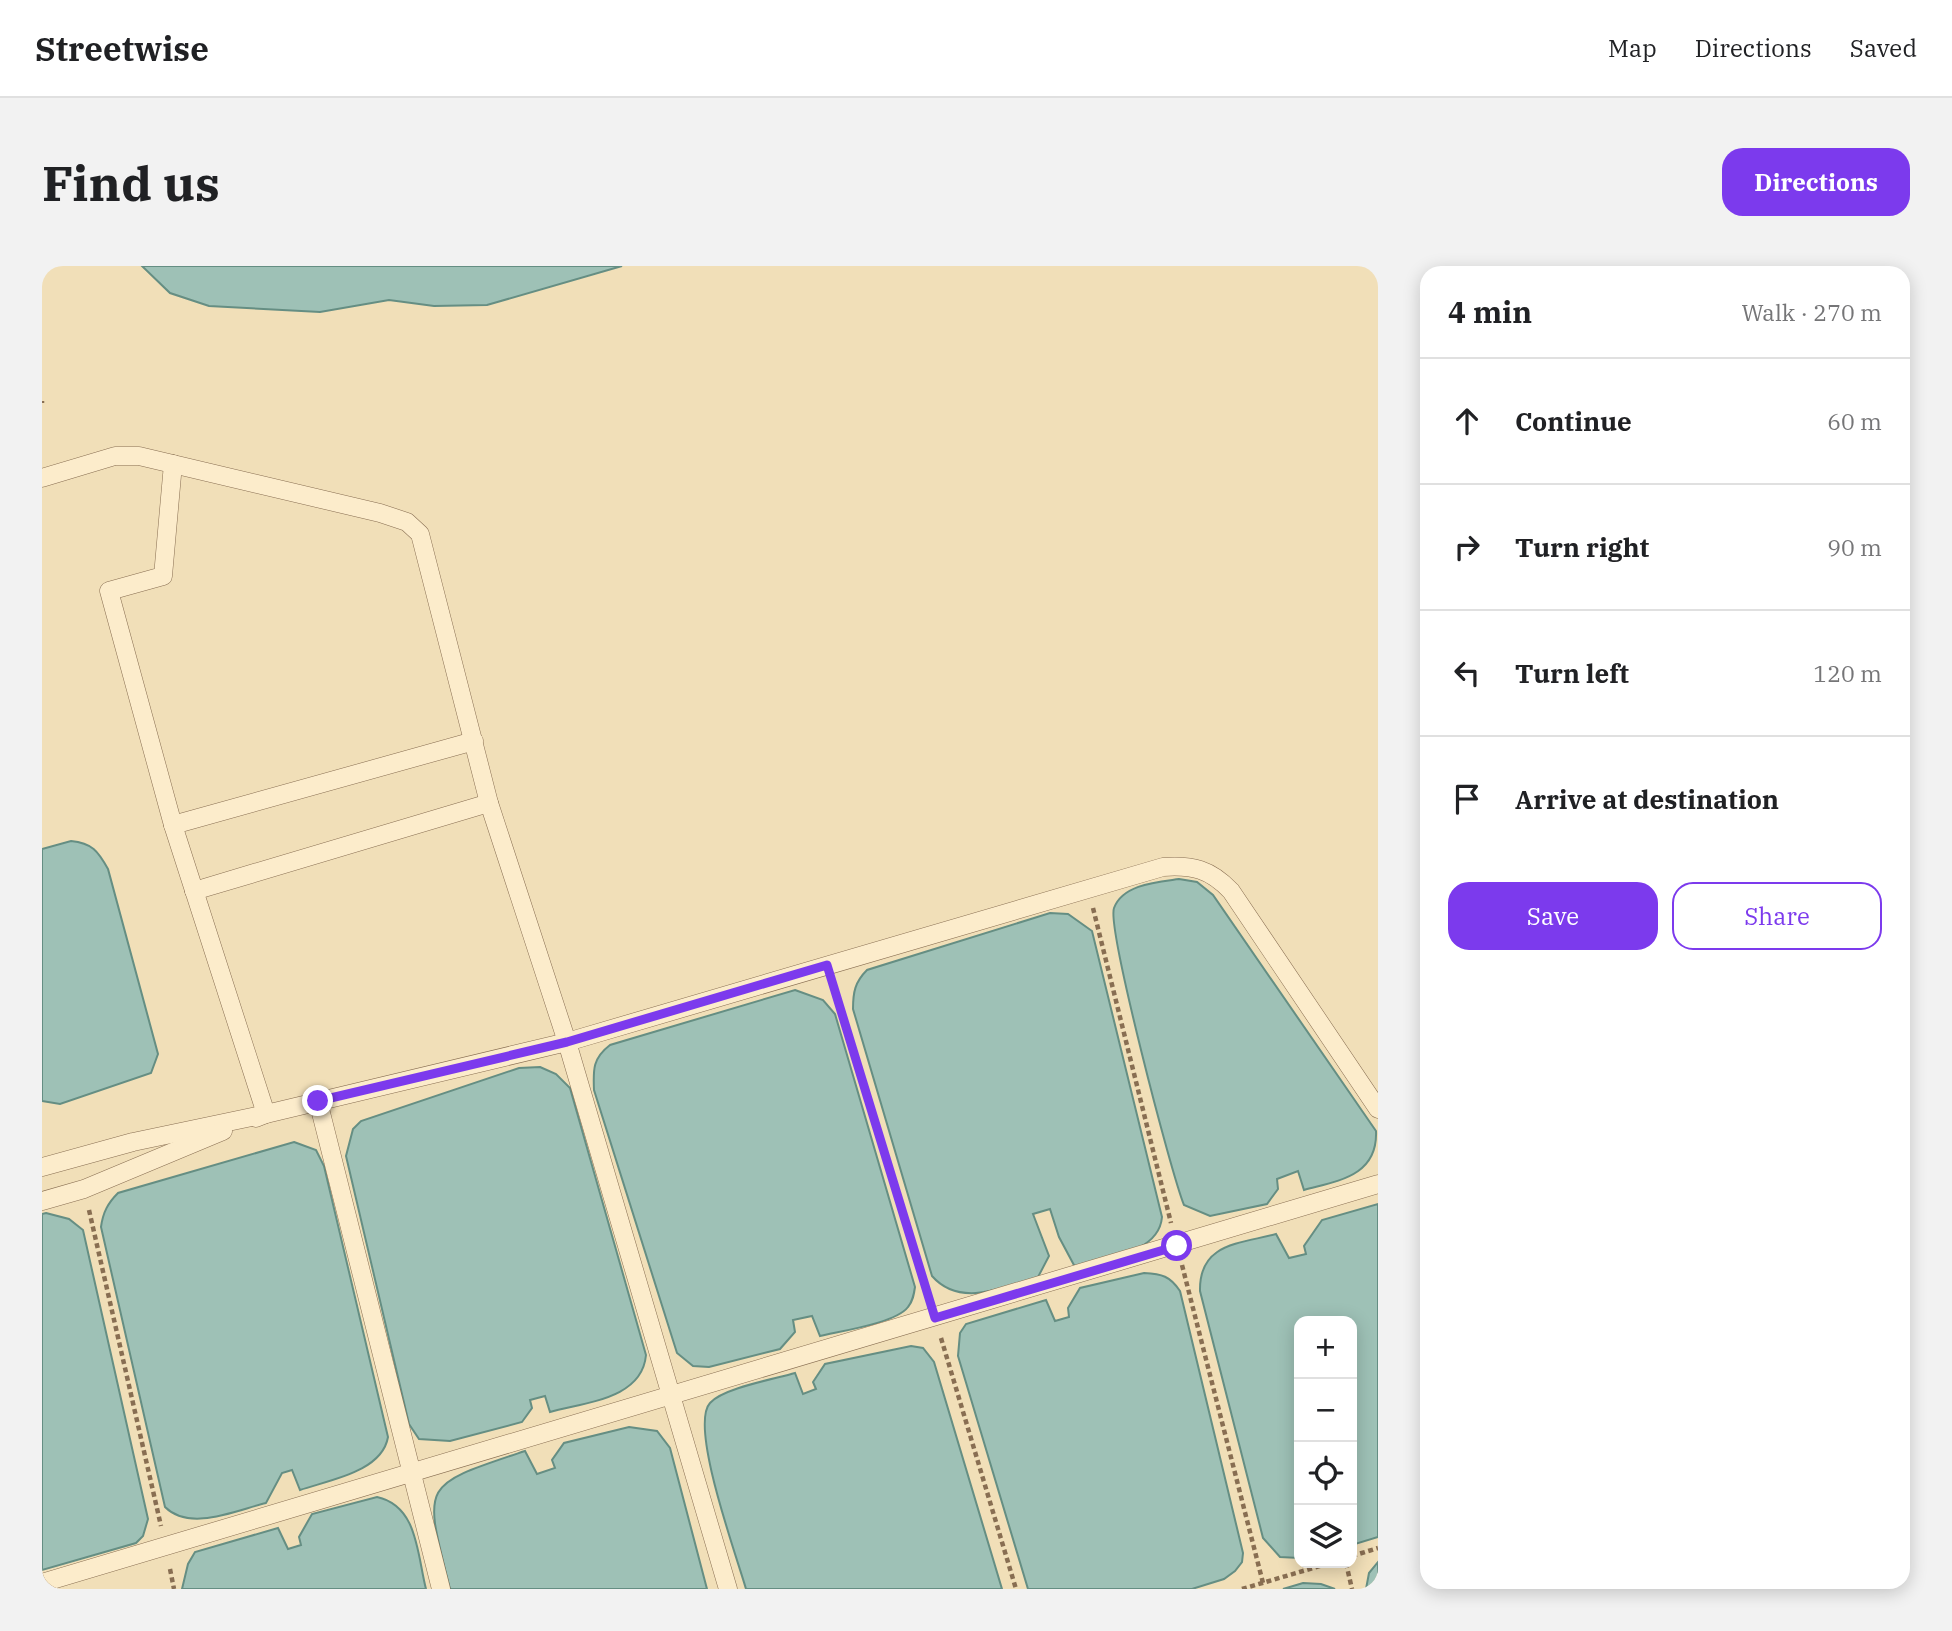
<!DOCTYPE html>
<html lang="en">
<head>
<meta charset="utf-8">
<style>
	:root { --surface:#fff; --page:#f2f2f2; --text:#202124; --muted:#757577; --line:#e0e0e0; --accent:#7c3aed }
	body { margin:0; font-family:"IBM Plex Serif",serif; background:var(--page); color:var(--text) }
	.controls { position:absolute; right:21px; bottom:21px; display:grid; overflow:hidden; border-radius:14px; box-shadow:0 4px 18px #0003 }
	.controls button { width:63px; height:63px; display:grid; place-items:center; padding:0; border:0; border-bottom:2px solid var(--line); background:var(--surface); color:var(--text); font:35px sans-serif }
	.stop { position:absolute; width:21px; height:21px; margin:-16px; border:5px solid #7c3aed; border-radius:50%; background:#fff }
	.stop.end { background:#7c3aed; border-color:#fff; box-shadow:0 2px 7px #0008 }
	.list { margin:0; padding:0; list-style:none }
	h2 { display:flex; justify-content:space-between; align-items:center; height:91px; margin:0; padding:0 28px; font-size:30px }
	h2 small { font-size:23px; font-weight:400; color:var(--muted) }
	.list li { display:grid; grid-template-columns:46px 1fr auto; gap:21px; align-items:center; box-sizing:border-box; height:126px; padding:0 28px; border-top:2px solid var(--line) }
	.list b { display:block; font-size:26px; white-space:nowrap }
	.list em { font-size:23px; font-style:normal; color:var(--muted) }
	.actions { display:flex; gap:14px; padding:21px 28px }
	.actions a { flex:1; padding:16px 0; border:2px solid var(--accent); border-radius:21px; text-align:center; font-size:24px; color:var(--accent) }
	.actions .main { background:var(--accent); color:#fff }
	.icon { flex:none; width:38px; height:38px; fill:none; stroke:currentColor; stroke-width:2; stroke-linecap:round; stroke-linejoin:round }
	.map { position:relative; flex:none; width:1336px; height:1323px; overflow:hidden; border-radius:21px }
	header { display:flex; align-items:center; gap:42px; box-sizing:border-box; height:98px; padding:0 35px; background:var(--surface); border-bottom:2px solid var(--line) }
	header strong { font-size:33px }
	nav { display:flex; gap:38px; margin-inline-start:auto; font-size:24px }
	.intro { display:flex; align-items:center; justify-content:space-between; box-sizing:border-box; height:168px; padding:0 42px }
	h1 { margin:0; font-size:49px }
	.button { padding:18px 32px; border-radius:21px; background:var(--accent); color:#fff; font-size:24px; font-weight:700 }
	main { display:flex; gap:42px; padding:0 42px }
	aside { flex:1; background:var(--surface); border-radius:21px; box-shadow:0 4px 18px #0003 }
	.map>svg:first-child { display:block }
	.water { fill:#9ec1b6; stroke:#658e83; stroke-width:2 }
	.lines { fill:none; stroke-linecap:round; stroke-linejoin:round }
	.lane-casing { stroke:#886e52; stroke-width:19 }
	.path { stroke:#886e52; stroke-width:4.5; stroke-dasharray:5 3.5; stroke-linecap:butt }
	.lane { stroke:#fceccb; stroke-width:18 }
	.route { stroke:#7c3aed; stroke-width:9 }
</style>
</head>
<body>
<header>
<strong>Streetwise</strong>
<nav><a>Map</a><a>Directions</a><a>Saved</a></nav>
</header>
<div class="intro"><h1>Find us</h1><a class="button">Directions</a></div>
<main>
<div class="map">
<svg width="1336" height="1323" viewBox="0 0 1336 1323">
	<rect width="100%" height="100%" fill="#f1dfb8"/>
	<g class="water">
		<path d="M100,0H580L445,39L392,40L347,34L278,46L167,40L128,27Z"/>
		<path d="M29,575C50,577 56,585 66,603L116,788L109,807L18,838L0,835V583Z"/>
		<path d="M1137,613L1155,616L1171,629L1334,865C1336,911 1294,915 1262,924L1256,905L1235,913L1236,923L1225,938L1168,950L1142,939C1129,907 1065,662 1072,642C1081,618 1116,616 1137,613Z"/>
		<path d="M1008,647L1026,648L1050,665L1120,951C1117,988 1062,992 1033,1001L1017,971L1008,943L991,948L1007,990L995,1013C960,1021 918,1042 890,1010L811,743C811,726 813,716 825,704Z"/>
		<path d="M753,724L781,734L793,748L873,1021C872,1028 871,1035 866,1041C854,1057 799,1065 778,1070L770,1050L751,1054L753,1066L738,1083L667,1101L651,1100L635,1087L552,824C551,803 551,792 568,779Z"/>
		<path d="M498,801L514,808L528,822L604,1089C600,1133 544,1136 508,1146L503,1130L488,1134L490,1142L480,1156L408,1175L377,1173L367,1158L304,890L311,863L319,855L477,802Z"/>
		<path d="M252,876L274,884L282,900L346,1171C340,1206 287,1214 258,1224L250,1204L240,1207L224,1237C195,1244 148,1266 123,1241L59,961C61,946 66,937 76,927Z"/>
		<path d="M1336,938V1271L1310,1279V1055H1257V1292L1238,1291L1221,1272L1158,1025C1157,977 1197,978 1234,968L1247,992L1264,988L1262,980L1280,954Z"/>
		<path d="M4,947L27,953L41,964L106,1253L101,1270L94,1277L0,1304V948Z"/>
		<path d="M1102,1007C1120,1008 1128,1010 1138,1025L1201,1287L1200,1296L1193,1305L1182,1313L1150,1323H986L916,1090L918,1067L924,1058L1004,1034L1013,1055L1027,1051L1026,1042L1038,1022Z"/>
		<path d="M869,1080L881,1082L892,1096L960,1323H704C695,1291 647,1160 668,1137C681,1122 733,1113 753,1107L761,1128L774,1123L771,1116L783,1098Z"/>
		<path d="M587,1161L615,1165L628,1182L665,1323H408C381,1216 378,1220 483,1185L495,1208L513,1202L510,1194L522,1177Z"/>
		<path d="M335,1231C376,1240 375,1288 384,1323H140L146,1298L153,1286L236,1262L246,1283L259,1279L257,1271L270,1248Z"/>
		<path d="M1336,1296V1323H1324L1327,1307Z"/>
		<path d="M1261,1317L1279,1318L1293,1323H1241Z"/>
	</g>
	<g class="lines">
		<defs>
			<g id="lane">
				<path d="M131,198L121,310L67,325L131,559L224,848L214,852"/>
				<path d="M0,212L73,190H97L338,247L365,256L378,268L447,537L525,776L686,1323"/>
				<path d="M131,559L432,475"/>
				<path d="M152,625L447,537"/>
				<path d="M276,835L399,1323"/>
				<path d="M0,901L91,876L224,848L525,776L1121,601C1151,599 1168,603 1189,625L1336,843"/>
				<path d="M0,935L42,923L181,865"/>
				<path d="M0,1317L1336,918"/>
			</g>
		</defs>
		<use href="#lane" class="lane-casing"/>
		<g class="path">
			<path d="M0,135V137"/>
			<path d="M1051,642L1129,957"/>
			<path d="M792,721L886,1031"/>
			<path d="M47,944L119,1260"/>
			<path d="M1140,999L1221,1317"/>
			<path d="M899,1072L974,1323"/>
			<path d="M1310,1290L1336,1282"/>
			<path d="M1304,1297L1310,1323"/>
			<path d="M128,1303L132,1323"/>
			<path d="M1200,1323L1288,1297"/>
		</g>
		<use href="#lane" class="lane"/>
	</g>
	<g class="lines">
		<path class="route" d="M276,835L525,776L785,699L893,1052L1135,980"/>
	</g>
</svg>
<div class="controls">
<button>+</button>
<button>−</button>
<button><svg class="icon" aria-label="locate" viewBox="0 0 24 24"><circle cx="12" cy="12" r="6"/><path d="M12 2v4M12 18v4M2 12h4M18 12h4"/></svg></button>
<button><svg class="icon" aria-label="layers" viewBox="0 0 24 24"><path d="M12 4l9 5-9 5-9-5zM3 14l9 5 9-5"/></svg></button>
</div>
<div class="stop" style="left:1135px;top:980px"></div>
<div class="stop end" style="left:276px;top:835px"></div>
</div>
<aside>
<h2>4 min<small>Walk · 270 m</small></h2>
<ul class="list">
<li><svg class="icon" aria-label="ahead" viewBox="0 0 24 24"><path d="M12 20V5M6 11l6-6 6 6"/></svg><div><b>Continue</b></div><em>60 m</em></li>
<li><svg class="icon" aria-label="right" viewBox="0 0 24 24"><path d="M7 20v-9h11M14 6l5 5-5 5"/></svg><div><b>Turn right</b></div><em>90 m</em></li>
<li><svg class="icon" aria-label="left" viewBox="0 0 24 24"><path d="M17 20v-9H6M10 6l-5 5 5 5"/></svg><div><b>Turn left</b></div><em>120 m</em></li>
<li><svg class="icon" aria-label="arrive" viewBox="0 0 24 24"><path d="M6 21V4h12l-3 4 3 4H6"/></svg><div><b>Arrive at destination</b></div></li>
</ul>
<div class="actions"><a class="main">Save</a><a>Share</a></div>
</aside>
</main>
</body>
</html>
